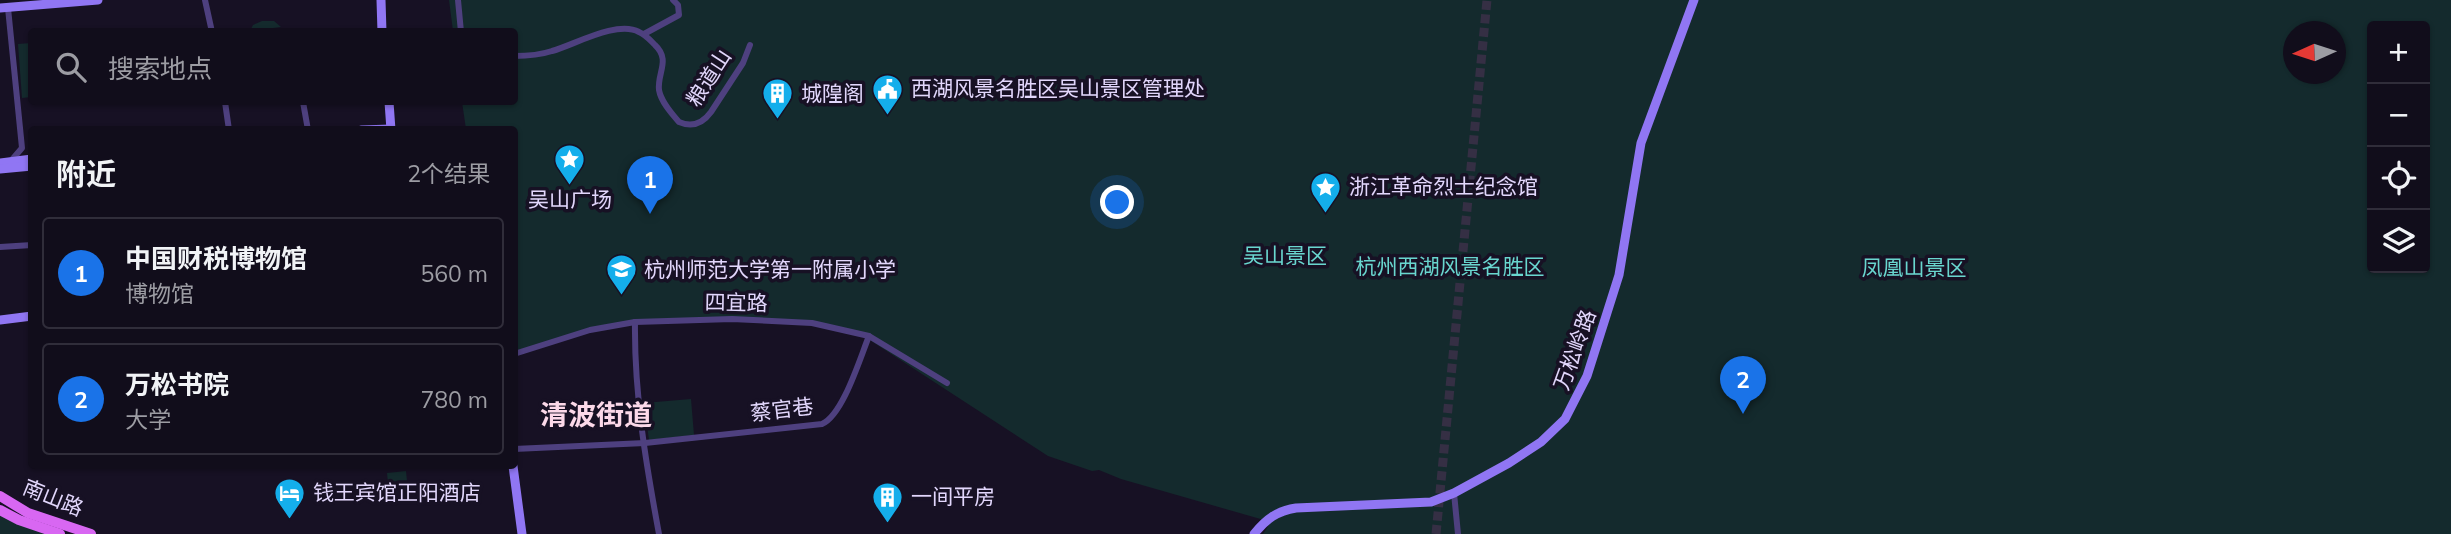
<!DOCTYPE html>
<html lang="zh">
<head>
<meta charset="utf-8">
<style>
	:root { --surface:#110d1b; --page:#1a1624; --text:#f1f3f6; --muted:#9c9ca3; --line:#302d3a; --accent:#1a73e8 }
	body { margin:0; font-family:Mulish,"Noto Sans SC",sans-serif; background:var(--page); color:var(--text) }
	.controls { position:absolute; right:21px; top:21px; display:grid; overflow:hidden; border-radius:7px; box-shadow:0 2px 5px #0004 }
	.controls button { width:63px; height:63px; display:grid; place-items:center; padding:0; border:0; border-bottom:2px solid var(--line); background:var(--surface); color:var(--text); font:35px sans-serif }
	.compass { position:absolute; left:2283px; top:21px; width:63px; height:63px; border-radius:50%; background:var(--surface); box-shadow:0 2px 5px #0004; rotate:267deg }
	.you { position:absolute; left:1118px; top:203px; width:24px; height:24px; margin:-18px; border:5px solid #fff; border-radius:50%; background:#1a73e8; box-shadow:0 0 0 10px #1a73e833 }
	.badge { display:grid; place-items:center; width:46px; height:46px; border-radius:50%; background:var(--accent); color:#fff; font-size:23px; font-weight:700 }
	.pin { position:absolute; translate:-50% -58px; filter:drop-shadow(0 2px 4px #0008) }
	.pin::after { content:''; position:absolute; top:37px; width:24px; height:21px; background:inherit; clip-path:polygon(0 0,100% 0,50% 100%) }
	.list { margin:0; padding:0; list-style:none }
	h2 { display:flex; justify-content:space-between; align-items:center; height:91px; margin:0; padding:0 28px; font-size:30px }
	h2 small { font-size:23px; font-weight:400; color:var(--muted) }
	.list li { display:grid; grid-template-columns:46px 1fr auto; gap:21px; align-items:center; box-sizing:border-box; height:112px; margin:0 14px 14px; padding:0 14px; border:2px solid var(--line); border-radius:7px }
	.list b { display:block; font-size:26px; white-space:nowrap }
	.list p { margin:0; font-size:23px; white-space:nowrap; color:var(--muted) }
	.list em { font-size:23px; font-style:normal; color:var(--muted) }
	.icon { flex:none; width:38px; height:38px; fill:none; stroke:currentColor; stroke-width:2; stroke-linecap:round; stroke-linejoin:round }
	.map { position:relative; flex:none; width:2451px; height:534px; overflow:hidden }
	.search { position:absolute; background:var(--surface); box-shadow:0 2px 5px #0004; left:28px; top:28px; width:490px; height:77px; display:flex; align-items:center; gap:18px; box-sizing:border-box; padding:0 24px; border-radius:7px; color:var(--muted); font-size:26px }
	.panel { position:absolute; background:var(--surface); box-shadow:0 2px 5px #0004; left:28px; top:126px; width:490px; height:343px; border-radius:7px }
	.map>svg:first-child { display:block }
	.green { fill:#142a2d; fill-rule:evenodd }
	.lines { fill:none; stroke-linecap:round; stroke-linejoin:round }
	.secondary-tunnel { stroke:#352f44; stroke-width:9; stroke-dasharray:9 4.5; stroke-linecap:butt }
	.street { stroke:#4e407f; stroke-width:6 }
	.secondary { stroke:#9076f3; stroke-width:9 }
	.primary { stroke:#d867f2; stroke-width:10 }
	.labels { text-anchor:middle; stroke-width:7; stroke-linejoin:round; paint-order:stroke }
	.street-label { font-size:21px; fill:#e2d7fc; stroke:#171124 }
	.poi-label { font-size:21px; fill:#e2d7fc; stroke:#171124; text-anchor:start }
	.park-label { font-size:21px; fill:#69d6cf; stroke:#171124 }
	.district-label { font-size:28px; font-weight:bold; fill:#fcd9e9; stroke:#171124 }
</style>
</head>
<body>
<div class="map">
<svg width="2451" height="534" viewBox="0 0 2451 534">
	<rect width="100%" height="100%" fill="#171124"/>
	<g class="green">
		<path d="M449,0H2451V534H1263L1271,522L1121,479L1099,470L1092,471L1048,456L859,333L784,320L610,324L515,355L514,130L466,129L462,102H514V32L453,31ZM2372,26H2425V268H2372ZM2294,32H2336V74H2294Z"/>
		<path d="M262,21H274L281,27L250,31L253,25Z"/>
		<path d="M31,43V97L22,98L18,44Z"/>
		<path d="M691,399L694,435L649,440L644,403Z"/>
		<path d="M406,471L409,501L390,503L387,473Z"/>
		<path d="M0,509L34,524L66,534H0Z"/>
	</g>
	<g class="lines">
		<path class="secondary-tunnel" d="M1436,534L1487,0"/>
		<g class="street">
			<path d="M205,0L212,32"/>
			<path d="M458,0L461,32"/>
			<path d="M8,8L22,148L10,162"/>
			<path d="M644,34L679,15L678,5L673,0"/>
			<path d="M514,56C526,56 540,55 552,51C574,45 617,20 639,32C646,35 650,40 655,45C671,60 657,73 659,90C661,102 672,114 679,122C693,128 703,123 711,112L743,63L750,45"/>
			<path d="M225,102L229,130"/>
			<path d="M303,102L308,130"/>
			<path d="M0,247L32,245"/>
			<path d="M635,322C634,393 646,464 659,534"/>
			<path d="M514,354L590,330L635,322L732,319L812,323L869,336L947,383"/>
			<path d="M514,449L645,443L822,424C843,415 860,358 869,336"/>
			<path d="M1454,493L1458,534"/>
		</g>
		<g class="secondary">
			<path d="M381,0L382,32"/>
			<path d="M0,8L98,0"/>
			<path d="M389,102L391,130"/>
			<path d="M361,130L391,129"/>
			<path d="M0,163L32,159"/>
			<path d="M0,169L32,166"/>
			<path d="M0,320L32,316"/>
			<path d="M513,466L522,534"/>
			<path d="M1254,534C1266,519 1277,511 1296,508L1431,502L1454,493L1509,463L1541,442L1565,419L1587,376L1619,275L1641,143L1694,0"/>
		</g>
		<g class="primary">
			<path d="M0,496L28,513L91,534"/>
			<path d="M0,510L19,520L60,534"/>
		</g>
	</g>
	<defs>
		<symbol id="civic-pin" viewBox="-11 -11 22 30"><path d="M0 17L-7.5 6A9.5 9.5 0 1 1 7.5 6Z" fill="#14aeeb" stroke="#171124"/><path d="M-.6-6.5H3V-4.5H.6V-3L4-1V1h2V6H-6V1h2V-1L-.6-3ZM-1.2 2.5V6h2.4V2.5Z" fill="#fff"/></symbol>
		<symbol id="building-pin" viewBox="-11 -11 22 30"><path d="M0 17L-7.5 6A9.5 9.5 0 1 1 7.5 6Z" fill="#14aeeb" stroke="#171124"/><path d="M-4-6H4V6H1V3H-1V6H-4ZM-2.5-4.3h1.7v1.8h-1.7ZM.8-4.3h1.7v1.8H.8ZM-2.5-1h1.7V.8h-1.7ZM.8-1h1.7V.8H.8Z" fill="#fff"/></symbol>
		<symbol id="sight-pin" viewBox="-11 -11 22 30"><path d="M0 17L-7.5 6A9.5 9.5 0 1 1 7.5 6Z" fill="#14aeeb" stroke="#171124"/><path d="M0-6L1.8-2.2L6-1.7L2.9 1.2L3.7 5.4L0 3.3L-3.7 5.4L-2.9 1.2L-6-1.7L-1.8-2.2Z" fill="#fff"/></symbol>
		<symbol id="school-pin" viewBox="-11 -11 22 30"><path d="M0 17L-7.5 6A9.5 9.5 0 1 1 7.5 6Z" fill="#14aeeb" stroke="#171124"/><path d="M0-5L7-2L0 1L-7-2ZM-4 1L0 2.5L4 1V4Q0 6-4 4Z" fill="#fff"/></symbol>
		<symbol id="hotel-pin" viewBox="-11 -11 22 30"><path d="M0 17L-7.5 6A9.5 9.5 0 1 1 7.5 6Z" fill="#14aeeb" stroke="#171124"/><path d="M-6-4.5h1.5V1H6V5H4.5V3h-9V5H-6ZM-4 0a1.8 1.8 0 1 1 3.6 0ZM.5 0V-2.5h3Q6-2.5 6 0Z" fill="#fff"/></symbol>
	</defs>
	<g fill-rule="evenodd">
		<use href="#civic-pin" x="870" y="72" width="35" height="47"/>
		<use href="#building-pin" x="760" y="76" width="35" height="47"/>
		<use href="#sight-pin" x="552" y="142" width="35" height="47"/>
		<use href="#sight-pin" x="1308" y="170" width="35" height="47"/>
		<use href="#school-pin" x="604" y="252" width="35" height="47"/>
		<use href="#hotel-pin" x="272" y="476" width="35" height="47"/>
		<use href="#building-pin" x="870" y="480" width="35" height="47"/>
	</g>
	<g class="labels">
		<g class="street-label">
			<text transform="translate(709 78) rotate(-57)" y="7">粮道山</text>
			<text transform="translate(736 303) rotate(1)" y="7">四宜路</text>
			<text transform="translate(1575 350) rotate(-70)" y="7">万松岭路</text>
			<text transform="translate(782 410) rotate(-7)" y="7">蔡官巷</text>
			<text transform="translate(53 498) rotate(22)" y="7">南山路</text>
		</g>
		<g class="poi-label">
			<text x="911" y="96">西湖风景名胜区吴山景区管理处</text>
			<text x="801" y="101">城隍阁</text>
			<text x="1349" y="194">浙江革命烈士纪念馆</text>
			<text x="570" y="207" text-anchor="middle">吴山广场</text>
			<text x="644" y="277">杭州师范大学第一附属小学</text>
			<text x="313" y="500">钱王宾馆正阳酒店</text>
			<text x="911" y="504">一间平房</text>
		</g>
		<g class="park-label">
			<text x="1285" y="263">吴山景区</text>
			<text x="1450" y="274">杭州西湖风景名胜区</text>
			<text x="1914" y="275">凤凰山景区</text>
		</g>
		<g class="district-label">
			<text x="596" y="425">清波街道</text>
		</g>
	</g>
</svg>
<div class="controls">
<button>+</button>
<button>−</button>
<button><svg class="icon" aria-label="locate" viewBox="0 0 24 24"><circle cx="12" cy="12" r="6"/><path d="M12 2v4M12 18v4M2 12h4M18 12h4"/></svg></button>
<button><svg class="icon" aria-label="layers" viewBox="0 0 24 24"><path d="M12 4l9 5-9 5-9-5zM3 14l9 5 9-5"/></svg></button>
</div>
<svg class="compass" viewBox="-18 -18 36 36"><path d="M0-13l5 13h-10z" fill="#e53935"/><path d="M0 13l5-13h-10z" fill="#9c9ca3"/></svg>
<div class="you"></div>
<div class="pin badge" style="left:650px;top:214px">1</div>
<div class="pin badge" style="left:1743px;top:414px">2</div>
<div class="search"><svg class="icon" aria-label="search" viewBox="0 0 24 24"><circle cx="10" cy="10" r="6"/><path d="M15 15l6 6"/></svg>搜索地点</div>
<section class="panel">
<h2>附近<small>2个结果</small></h2>
<ul class="list">
<li><span class="badge">1</span><div><b>中国财税博物馆</b><p>博物馆</p></div><em>560 m</em></li>
<li><span class="badge">2</span><div><b>万松书院</b><p>大学</p></div><em>780 m</em></li>
</ul>
</section>
</div>
</body>
</html>
